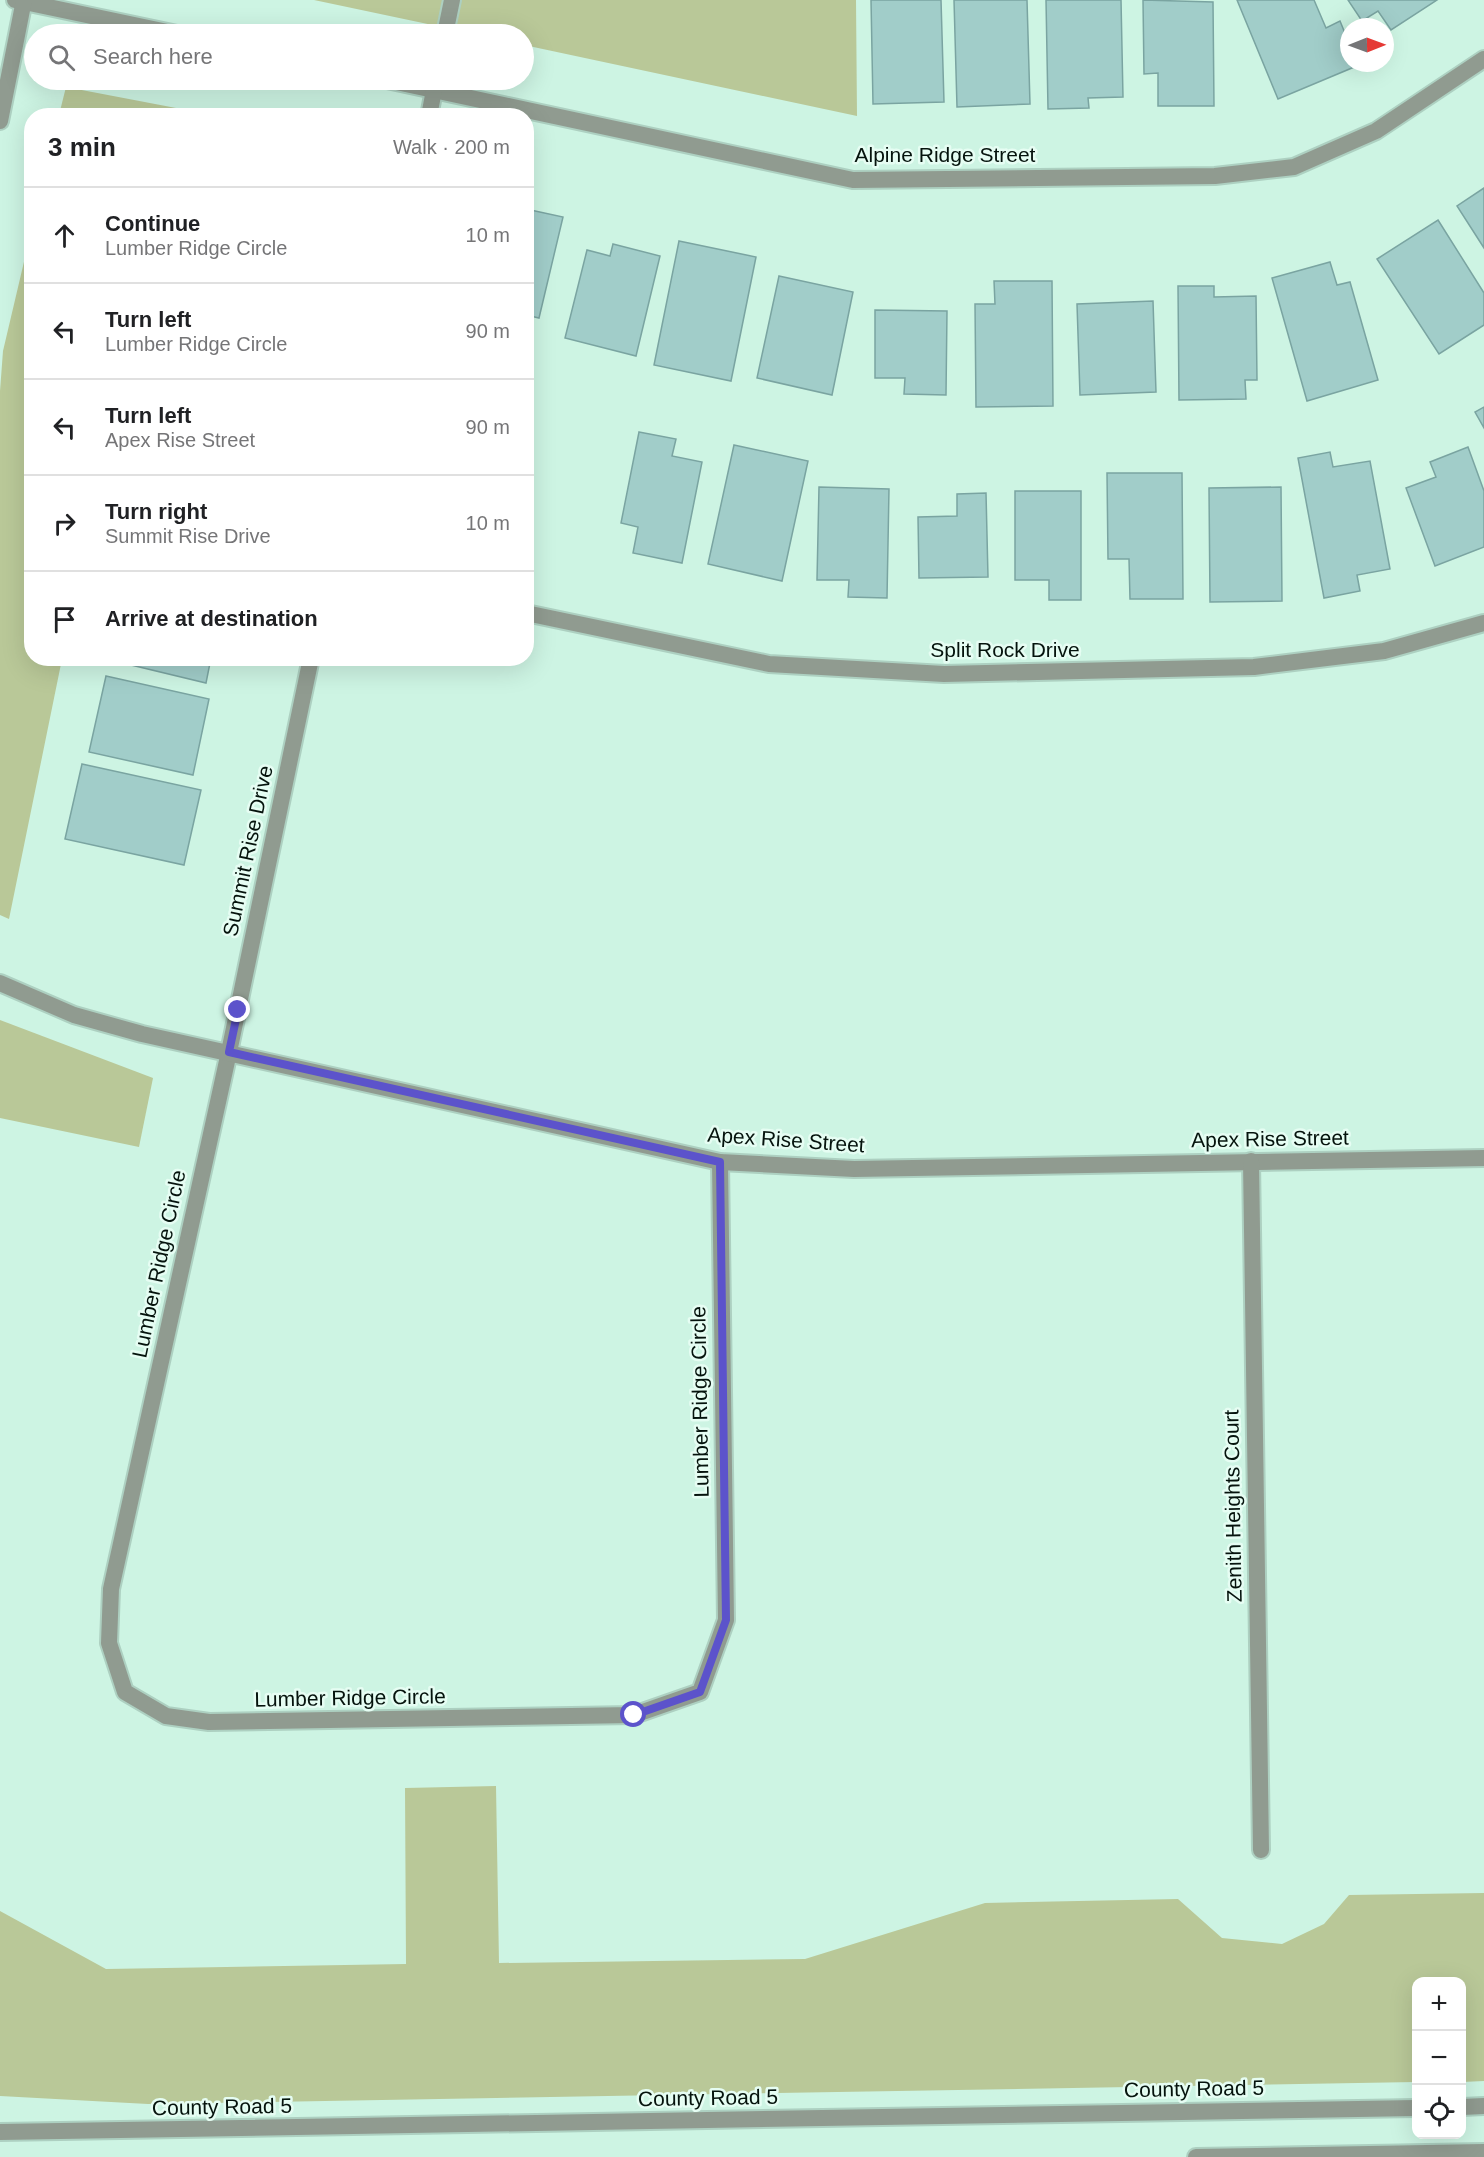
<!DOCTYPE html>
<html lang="en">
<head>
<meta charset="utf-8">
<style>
	:root { --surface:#fff; --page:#f6f6f6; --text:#202124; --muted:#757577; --line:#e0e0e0 }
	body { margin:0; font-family:Arial,sans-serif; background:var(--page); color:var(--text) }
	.controls { position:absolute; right:18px; bottom:18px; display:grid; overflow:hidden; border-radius:12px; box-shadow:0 6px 24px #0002 }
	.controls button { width:54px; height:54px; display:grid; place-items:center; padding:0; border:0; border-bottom:2px solid var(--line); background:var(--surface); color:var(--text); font:30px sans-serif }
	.compass { position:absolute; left:1340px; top:18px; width:54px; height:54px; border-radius:50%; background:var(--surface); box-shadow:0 6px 24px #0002; rotate:89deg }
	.stop { position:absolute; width:18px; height:18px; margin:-14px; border:4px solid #5c53cb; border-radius:50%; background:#fff }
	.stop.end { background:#5c53cb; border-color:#fff; box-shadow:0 2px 6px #0008 }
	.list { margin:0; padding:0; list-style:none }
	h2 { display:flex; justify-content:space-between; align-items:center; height:78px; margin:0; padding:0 24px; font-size:26px }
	h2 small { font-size:20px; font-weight:400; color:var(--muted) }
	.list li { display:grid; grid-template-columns:39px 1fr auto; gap:18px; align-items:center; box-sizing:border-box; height:96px; padding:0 24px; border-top:2px solid var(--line) }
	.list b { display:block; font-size:22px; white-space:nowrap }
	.list p { margin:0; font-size:20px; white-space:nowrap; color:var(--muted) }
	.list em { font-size:20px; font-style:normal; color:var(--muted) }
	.icon { flex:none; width:33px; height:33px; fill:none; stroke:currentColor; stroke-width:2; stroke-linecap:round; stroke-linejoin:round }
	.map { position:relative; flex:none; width:1484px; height:2157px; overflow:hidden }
	.search { position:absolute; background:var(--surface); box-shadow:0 6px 24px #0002; left:24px; top:24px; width:510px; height:66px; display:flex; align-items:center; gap:15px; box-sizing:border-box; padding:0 21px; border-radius:33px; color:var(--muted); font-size:22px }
	.panel { position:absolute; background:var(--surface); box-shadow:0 6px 24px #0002; left:24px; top:108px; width:510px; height:558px; border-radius:24px }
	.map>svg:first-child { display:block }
	.green { fill:#b9c898 }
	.building { fill:#a1cdc9; stroke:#7aa4a1; stroke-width:1.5 }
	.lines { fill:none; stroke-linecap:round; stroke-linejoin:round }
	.minor-casing { stroke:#add0c1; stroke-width:20 }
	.tertiary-casing { stroke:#add0c1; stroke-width:20 }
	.minor { stroke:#909b90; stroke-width:16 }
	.tertiary { stroke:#909b90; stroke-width:16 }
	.route { stroke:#5c53cb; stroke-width:8 }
	.labels { text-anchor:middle; stroke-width:5; stroke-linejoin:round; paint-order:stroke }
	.street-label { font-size:21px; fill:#05130d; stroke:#e6fdf3 }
</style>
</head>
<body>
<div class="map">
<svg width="1484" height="2157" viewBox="0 0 1484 2157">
	<rect width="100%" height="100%" fill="#cdf4e3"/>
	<g class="green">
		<path d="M314,0H856L857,116L524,45V34H475Z"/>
		<path d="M66,87L176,108L175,115H59Z"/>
		<path d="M31,232L32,658L62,659L9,919L0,915V391L3,351Z"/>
		<path d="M0,1020L153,1078L139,1147L0,1118Z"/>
		<path d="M496,1786L499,1963L805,1959L985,1903L1178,1899L1222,1938L1282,1944L1324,1924L1349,1895L1484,1893V2081L1462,2082V1982H1416V2082L148,2104L0,2096V1911L106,1969L406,1964L405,1788Z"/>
	</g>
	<g class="building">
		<path d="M871,0H941L944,102L873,104Z"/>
		<path d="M954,0H1027L1030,104L957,107Z"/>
		<path d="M1046,0H1121L1123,97L1088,98L1089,108L1048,109Z"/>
		<path d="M1143,0L1213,2L1214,106H1158V73L1144,74Z"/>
		<path d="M1237,0H1314L1326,28L1340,21L1349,43V63H1358L1359,65L1278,99Z"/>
		<path d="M1348,0H1437L1391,30L1378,11L1362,21Z"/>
		<path d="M1484,188V248L1457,206Z"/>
		<path d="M526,209L563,217L539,318L526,315Z"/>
		<path d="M1438,220L1484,293V325L1439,354L1377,259Z"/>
		<path d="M679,241L756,257L731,381L654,365Z"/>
		<path d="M613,244L660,256L636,356L565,338L587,250L610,256Z"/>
		<path d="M1330,262L1337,285L1350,282L1378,380L1307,401L1272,278Z"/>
		<path d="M779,276L853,292L832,395L757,378Z"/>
		<path d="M994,281H1052L1053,406L976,407L975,304H995Z"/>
		<path d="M1178,286H1214V297L1256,296L1257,380H1245L1246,399L1179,400Z"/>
		<path d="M1153,301L1156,392L1080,395L1077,304Z"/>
		<path d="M875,310L947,311L946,395L904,394L905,378H875Z"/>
		<path d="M1484,407V428L1475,412Z"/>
		<path d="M639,432L676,439L672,456L702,462L682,563L633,553L638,527L621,523Z"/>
		<path d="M734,445L808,461L782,581L708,564Z"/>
		<path d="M1468,447L1484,491V547L1435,566L1406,488L1436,477L1430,462Z"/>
		<path d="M1330,452L1333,467L1370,461L1390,569L1357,575L1360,591L1324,598L1298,458Z"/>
		<path d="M1107,473H1182L1183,599H1130L1129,559H1108Z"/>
		<path d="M819,487L889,489L887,598L848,597L849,580H817Z"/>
		<path d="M1281,487L1282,601L1210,602L1209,488Z"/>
		<path d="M1015,491H1081V600H1049V580H1015Z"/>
		<path d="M986,493L988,577L919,578L918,517L957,516V494Z"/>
		<path d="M102,658H211L206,683Z"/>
		<path d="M106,676L209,699L193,775L89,752Z"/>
		<path d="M82,764L201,790L184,865L65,839Z"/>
	</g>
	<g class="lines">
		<defs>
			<g id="minor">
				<path d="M15,0L177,34"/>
				<path d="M445,34L452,0"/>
				<path d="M387,80L853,180L1215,176L1294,167L1376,131L1484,59"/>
				<path d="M429,116L436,80"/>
				<path d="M0,121L24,0"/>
				<path d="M526,613L769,664L944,674L1254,667L1384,651L1484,623"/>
				<path d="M311,658L229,1052L111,1589L109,1643L125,1692L166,1716L209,1722L634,1715L700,1692L726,1620L720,1162"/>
				<path d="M0,983L74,1015L142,1034L720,1162L854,1169L1484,1158"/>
				<path d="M1251,1161L1261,1850"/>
			</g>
			<g id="tertiary">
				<path d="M1462,2107L1484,2106"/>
				<path d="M0,2132L1416,2108"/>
				<path d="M1196,2157L1484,2152"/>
			</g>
		</defs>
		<use href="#minor" class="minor-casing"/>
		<use href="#tertiary" class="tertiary-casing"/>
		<use href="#minor" class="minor"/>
		<use href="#tertiary" class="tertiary"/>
	</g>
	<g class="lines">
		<path class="route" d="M238,1010L229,1052L720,1162L726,1620L700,1692L634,1715"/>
	</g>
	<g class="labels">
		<g class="street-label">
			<text x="945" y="162">Alpine Ridge Street</text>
			<text x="1005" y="657">Split Rock Drive</text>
			<text transform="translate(248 851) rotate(-78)" y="7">Summit Rise Drive</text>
			<text transform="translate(1270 1139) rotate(-1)" y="7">Apex Rise Street</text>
			<text transform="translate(786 1140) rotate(4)" y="7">Apex Rise Street</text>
			<text transform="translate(159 1264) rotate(-78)" y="7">Lumber Ridge Circle</text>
			<text transform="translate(700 1402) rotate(-91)" y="7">Lumber Ridge Circle</text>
			<text transform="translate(1233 1506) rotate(-91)" y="7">Zenith Heights Court</text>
			<text transform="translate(350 1698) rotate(-1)" y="7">Lumber Ridge Circle</text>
			<text transform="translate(1194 2089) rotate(-1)" y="7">County Road 5</text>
			<text transform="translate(708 2098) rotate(-1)" y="7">County Road 5</text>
			<text transform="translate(222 2107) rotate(-1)" y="7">County Road 5</text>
		</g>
	</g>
</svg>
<div class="controls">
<button>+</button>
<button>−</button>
<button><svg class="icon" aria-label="locate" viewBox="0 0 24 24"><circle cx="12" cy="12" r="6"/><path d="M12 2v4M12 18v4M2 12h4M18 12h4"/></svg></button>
</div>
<svg class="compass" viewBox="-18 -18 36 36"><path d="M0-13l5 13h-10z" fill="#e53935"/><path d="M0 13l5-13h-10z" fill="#757577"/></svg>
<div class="stop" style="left:634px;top:1715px"></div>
<div class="stop end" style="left:238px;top:1010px"></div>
<div class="search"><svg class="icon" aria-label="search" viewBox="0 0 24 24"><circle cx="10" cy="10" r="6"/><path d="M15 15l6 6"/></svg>Search here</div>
<section class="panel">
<h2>3 min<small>Walk · 200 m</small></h2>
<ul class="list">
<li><svg class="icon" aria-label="ahead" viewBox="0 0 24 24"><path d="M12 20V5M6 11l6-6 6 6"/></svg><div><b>Continue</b><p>Lumber Ridge Circle</p></div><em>10 m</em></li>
<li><svg class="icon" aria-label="left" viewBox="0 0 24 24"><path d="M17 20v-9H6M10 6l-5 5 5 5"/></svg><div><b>Turn left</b><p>Lumber Ridge Circle</p></div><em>90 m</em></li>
<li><svg class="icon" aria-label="left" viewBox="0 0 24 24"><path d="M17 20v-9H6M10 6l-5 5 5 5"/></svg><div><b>Turn left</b><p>Apex Rise Street</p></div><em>90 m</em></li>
<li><svg class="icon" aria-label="right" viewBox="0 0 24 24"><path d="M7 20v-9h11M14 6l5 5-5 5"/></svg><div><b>Turn right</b><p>Summit Rise Drive</p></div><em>10 m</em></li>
<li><svg class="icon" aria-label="arrive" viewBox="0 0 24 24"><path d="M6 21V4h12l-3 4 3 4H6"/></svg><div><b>Arrive at destination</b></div></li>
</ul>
</section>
</div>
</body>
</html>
